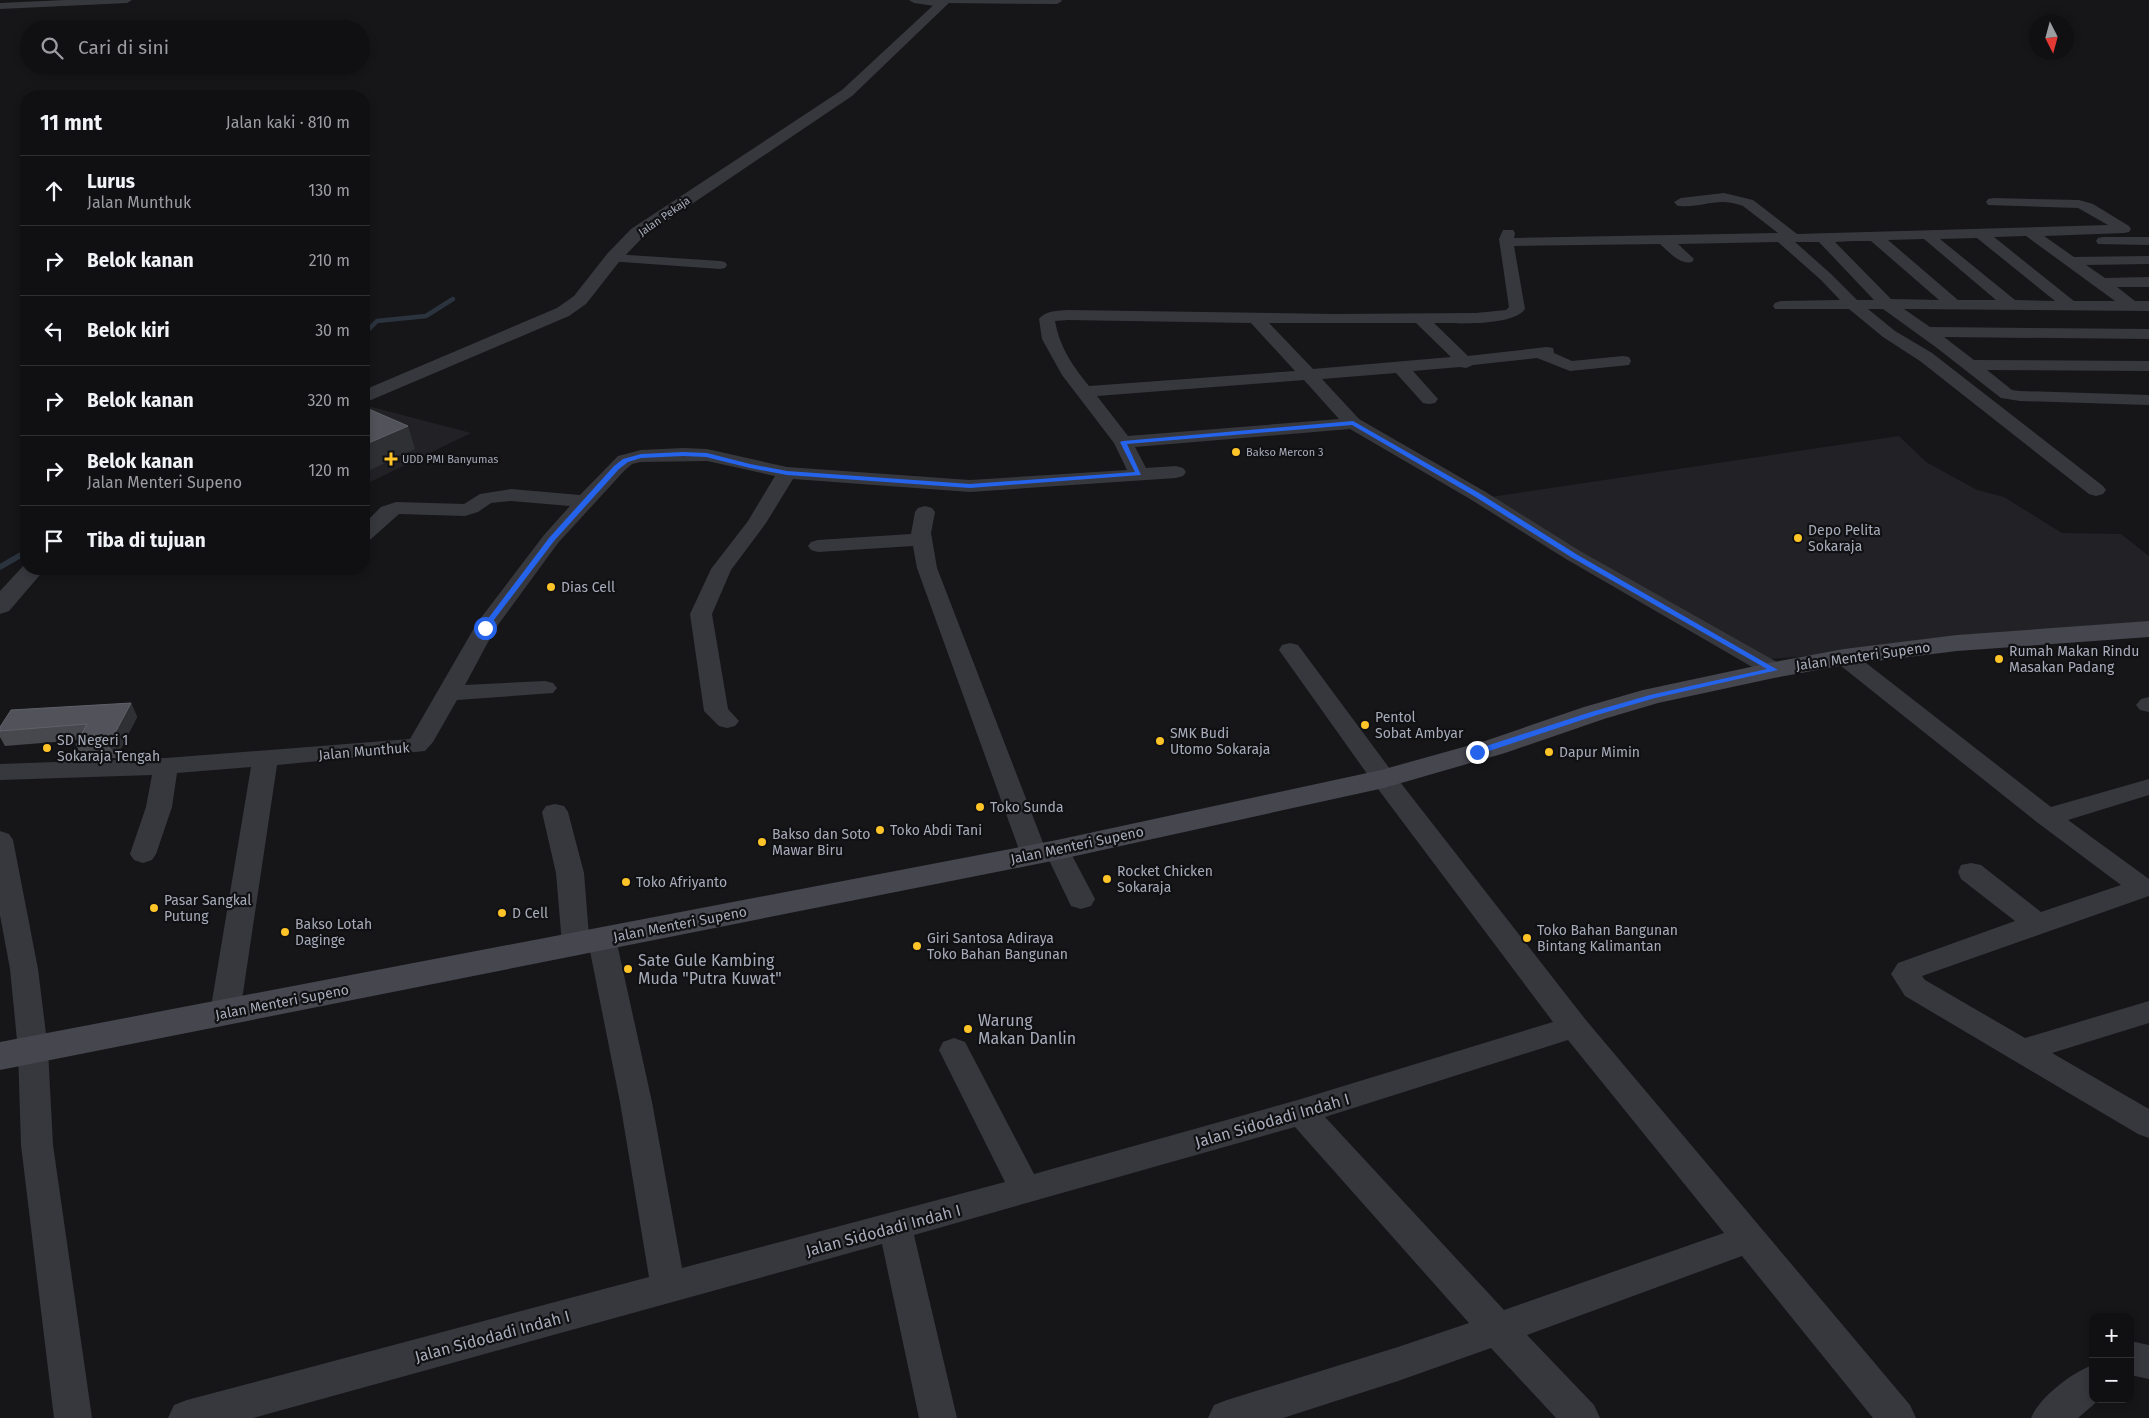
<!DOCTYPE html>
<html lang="id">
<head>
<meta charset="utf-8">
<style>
	:root { --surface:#101013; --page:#1e1e21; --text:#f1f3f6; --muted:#9c9da0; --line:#303033 }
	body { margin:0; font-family:"Fira Sans",sans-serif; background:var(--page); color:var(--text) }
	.controls { position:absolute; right:15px; bottom:15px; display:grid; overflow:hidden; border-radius:10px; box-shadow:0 2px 8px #0003 }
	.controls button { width:45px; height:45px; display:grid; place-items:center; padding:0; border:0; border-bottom:1px solid var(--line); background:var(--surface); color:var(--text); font:25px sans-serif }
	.compass { position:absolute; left:2029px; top:15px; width:45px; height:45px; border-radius:50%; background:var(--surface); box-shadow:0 2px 8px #0003; rotate:174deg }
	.stop { position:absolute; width:15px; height:15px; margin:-11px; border:4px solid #2563eb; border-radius:50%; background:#fff }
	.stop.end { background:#2563eb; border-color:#fff; box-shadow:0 1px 5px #0008 }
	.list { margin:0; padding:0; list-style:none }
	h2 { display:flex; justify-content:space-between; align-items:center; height:65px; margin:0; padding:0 20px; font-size:21px }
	h2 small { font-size:16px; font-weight:400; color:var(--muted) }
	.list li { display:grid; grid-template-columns:32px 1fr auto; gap:15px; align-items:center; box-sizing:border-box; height:70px; padding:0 20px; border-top:1px solid var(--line) }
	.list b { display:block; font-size:19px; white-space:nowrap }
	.list p { margin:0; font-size:16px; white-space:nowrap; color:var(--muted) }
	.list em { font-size:16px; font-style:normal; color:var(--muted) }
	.icon { flex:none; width:28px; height:28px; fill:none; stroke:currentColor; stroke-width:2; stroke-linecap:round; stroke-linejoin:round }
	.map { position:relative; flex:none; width:2149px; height:1418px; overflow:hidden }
	.search { position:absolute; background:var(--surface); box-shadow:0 2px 8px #0003; left:20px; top:20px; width:350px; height:55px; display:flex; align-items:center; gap:12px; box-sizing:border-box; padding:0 18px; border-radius:28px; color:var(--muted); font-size:19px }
	.panel { position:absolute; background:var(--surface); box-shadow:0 2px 8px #0003; left:20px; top:90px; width:350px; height:485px; border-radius:20px }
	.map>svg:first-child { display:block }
	.built { fill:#222226 }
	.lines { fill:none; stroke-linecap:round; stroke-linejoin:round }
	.stream-far1 { stroke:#2b343e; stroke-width:4.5 }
	.stream { stroke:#2b343e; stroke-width:5.5 }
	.minor { fill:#37383e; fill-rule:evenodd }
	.tertiary { fill:#37383e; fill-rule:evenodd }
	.secondary { fill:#45464e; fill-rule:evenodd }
	.wall { fill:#47484e }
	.shaded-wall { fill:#2f3034 }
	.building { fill:#52535a; stroke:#5f6169 }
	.route { fill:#2563eb }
	.poi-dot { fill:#ffc428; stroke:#111114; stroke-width:2 }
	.labels { text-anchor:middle; stroke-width:4.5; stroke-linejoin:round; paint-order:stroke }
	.far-street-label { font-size:11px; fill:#a7acba; stroke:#111114 }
	.far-poi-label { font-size:11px; fill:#a7acba; stroke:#111114; text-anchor:start }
	.poi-label { font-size:14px; fill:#a7acba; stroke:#111114; text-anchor:start }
	.street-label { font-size:14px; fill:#a7acba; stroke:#111114 }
	.near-poi-label { font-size:16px; fill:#a7acba; stroke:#111114; text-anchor:start }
	.near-street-label { font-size:16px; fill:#a7acba; stroke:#111114 }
</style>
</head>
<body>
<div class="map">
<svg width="2149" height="1418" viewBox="0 0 2149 1418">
	<rect width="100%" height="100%" fill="#161619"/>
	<g class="built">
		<path d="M368,406L471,433L364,485V408Z"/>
		<path d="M1899,436L1926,462L1977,490L2004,497L2062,533L2121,534L2149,556V630L1769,659L1484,498Z"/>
	</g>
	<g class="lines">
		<path class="stream-far1" d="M364,334L377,321L426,316L453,299"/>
		<path class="stream" d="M0,567L26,552"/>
		<g class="minor">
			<path d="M65,0H132L127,3L0,9V3Z"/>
			<path d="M909,0H1061L1062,1L1057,4L946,3L945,6L942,7L914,3Z"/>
			<path d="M1724,193L1753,200L1797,234L2108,225L2078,208L1988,205L1986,202L1988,199L1993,198L2079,200L2093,204L2129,226L2131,229L2129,232L2124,233L2044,236L2074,257L2149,256V264L2086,265L2105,278L2149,277V287H2117L2135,301H2149V311L1904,309L1930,327L2149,329V339L1944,337L1974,360L2149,361V371L1987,370L2012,390L2020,391L2149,395V405L2020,401L2001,398L1937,348L1883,309H1868L1895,331L1932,353L2103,486L2106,490L2103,494L2096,496L2089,494L1920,361L1883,337L1849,309H1775L1773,306L1775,303L1781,301L1840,300L1821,280L1778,242L1678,244L1694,259L1692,262C1680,265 1669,252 1660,244L1514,246L1525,309C1512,327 1455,323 1434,323L1468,356L1547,347L1553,348L1554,353L1572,361L1623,356L1629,357L1631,361L1629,365L1570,371L1537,358L1473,365L1466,368L1460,367L1413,371L1438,399L1435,403L1429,404L1423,403L1396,373L1322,379L1359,419L1484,491L1580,551L1782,665L1785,670L1782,675L1774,677L1766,675L1566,559L1470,499L1350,429L1135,447L1146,468L1176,466L1183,468L1186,472L1183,476L1176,478L970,492L793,479L766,523L731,570L712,614L728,709L739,721L735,726L727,728L719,726L704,711L690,614L711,569L748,521L775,476L707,461L641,462L632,464L624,471L558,543L495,629L465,685L545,681L553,683L557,688L553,693L457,700L433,742L425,751L277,765L240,1013L236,1021L225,1024L214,1021L210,1013L251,767L177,773L172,807L156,854L152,860L143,863L134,860L130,854L146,807L152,775L0,780V764L166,758L410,739L477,623L544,535L570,506L511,501L491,503L478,512L465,516L399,514L371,539L364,541V524L381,507L396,502L464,504L480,494L511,489L580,495L618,456L641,450L683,448L707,449L787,467L970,480L1127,470L1114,443L1062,375L1042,339L1039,319C1046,310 1058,311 1068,310L1334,314L1476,313L1506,310L1509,307L1499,239L1503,230H1513L1515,233L1514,238L1778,233L1743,206C1718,196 1703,208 1680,206C1676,206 1677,205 1674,202L1681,198ZM2026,236L2115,301H2074L1994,237ZM1977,238L2055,301L2015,300L1940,239ZM1924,239L1996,300H1958L1888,240ZM1854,241H1871L1939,300L1891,299L1835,242ZM1795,242H1819L1874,300H1857L1831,274ZM1068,320L1251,323L1295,371L1089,386C1073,367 1059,346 1055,321ZM1269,323H1416L1451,357L1313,369ZM1304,380L1339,419L1128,436L1097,396Z"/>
			<path d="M2103,237H2149V245L2098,244L2096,241L2098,238Z"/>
			<path d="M613,254L720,261L725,262L727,265L725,268L720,269L608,261L606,258L608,255Z"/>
			<path d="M925,506L932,508L935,512L931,533L937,568L1045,848L1048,844L1057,841L1066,844L1095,899L1091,906L1081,909L1071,906L1047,856L1043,861L1034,864L1025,861L1021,855L917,568L913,546L818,552L811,550L808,546L811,542L818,540L911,534L915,512L918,508Z"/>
			<path d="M1290,643L1298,645L1393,773L1585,1019L1910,1405L1916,1418H1873L1742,1256L1527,1335L1594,1405L1600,1418H1556L1491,1348L1398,1381L1283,1418H1208L1214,1405L1227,1400L1398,1347L1469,1323L1295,1127L914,1235L957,1418H919L882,1244L253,1418H168L174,1405L187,1400L649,1277L620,1102L589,946L586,951L576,954L566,951L562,944L556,873L542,812L546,806L555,804L564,806L568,812L584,873L589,936L592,932L602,929L612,932L616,939L652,1102L682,1268L1005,1182L939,1050L943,1042L954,1038L965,1042L1034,1174L1301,1099L1553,1022L1375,785L1279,650L1282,645ZM1568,1040L1724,1233L1504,1310L1325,1117Z"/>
			<path d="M1844,650L1852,652L2051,807L2149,779V795L2068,820L2149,879V896L1922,976L1925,980L2025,1038L2149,1001V1023L2052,1053L2149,1109V1138L2138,1134L1905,996L1891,974L1898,963L2015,921L1961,879L1958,872L1961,865L1971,863L1981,865L2041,912L2121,885L2038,823L1836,662L1833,657L1836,652Z"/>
			<path d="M2149,697V712L2140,710L2136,705L2141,699Z"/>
			<path d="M0,831L9,834L13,840L38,969L48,1050L53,1145L92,1418H54L21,1145L18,1050L10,969L0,915Z"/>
			<path d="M2130,1341L2149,1345V1379L2130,1375Z"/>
			<path d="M2093,1365V1399H2100L2078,1418H2031C2040,1397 2071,1373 2093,1365Z"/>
		</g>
		<g class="tertiary">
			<path d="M939,0H952L852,96L643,237L619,262L586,304L569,316L364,403V390L557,308L574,296L607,254L631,229L842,90Z"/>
			<path d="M26,563V569H45L9,611L0,614V591Z"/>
		</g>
		<path class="secondary" d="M2149,621V637L1957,651L1844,665L1774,678L1658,703L1604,719L1505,753L1384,788L1057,860L0,1070V1042L1057,840L1381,770L1485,741L1584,707L1643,690L1774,662L1844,649L1957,635Z"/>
	</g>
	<path class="wall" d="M131,703L137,717L116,758L83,759L76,745L79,740L5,746L0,737V727Z"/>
	<g class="shaded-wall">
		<path d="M408,426L415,449L364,473V445Z"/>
		<path d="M131,703L137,717L116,758L109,744Z"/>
	</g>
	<g class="building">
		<path d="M364,407L408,426L364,445Z"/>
		<path d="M131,703L109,744L76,745L87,724L0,731V727L11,710Z"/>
	</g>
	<path class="route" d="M1353,421L1479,493L1576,554L1778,670L1655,698L1597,715L1480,754H1474V750L1591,712L1650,695L1767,669L1571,557L1474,496L1352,425L1127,444L1141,475L970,488L787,475L750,468L706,457L683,456L641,458L628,462L619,469L554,541L487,629L481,628L549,538L614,466L623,459L641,454L683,452L707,453L750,464L787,471L970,484L1135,472L1120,442L1123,441Z"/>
	<g class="poi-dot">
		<circle cx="1236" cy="452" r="5"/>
		<path d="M388.5 451.5h5v5h5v5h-5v5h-5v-5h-5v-5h5z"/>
		<circle cx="1798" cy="538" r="5"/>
		<circle cx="551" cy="587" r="5"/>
		<circle cx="1999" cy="659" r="5"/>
		<circle cx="1365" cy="725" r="5"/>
		<circle cx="1160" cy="741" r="5"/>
		<circle cx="47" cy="748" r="5"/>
		<circle cx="1549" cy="752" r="5"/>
		<circle cx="980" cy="807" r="5"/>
		<circle cx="880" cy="830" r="5"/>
		<circle cx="762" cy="842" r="5"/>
		<circle cx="1107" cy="879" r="5"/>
		<circle cx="626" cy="882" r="5"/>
		<circle cx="154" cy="908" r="5"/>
		<circle cx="502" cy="913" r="5"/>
		<circle cx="285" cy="932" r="5"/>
		<circle cx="1527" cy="938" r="5"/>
		<circle cx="917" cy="946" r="5"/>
		<circle cx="628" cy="969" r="5"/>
		<circle cx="968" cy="1029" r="5"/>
	</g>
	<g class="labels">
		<g class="far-street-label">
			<text transform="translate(664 216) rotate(-35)" y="4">Jalan Pekaja</text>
		</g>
		<g class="far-poi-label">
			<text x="1246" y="456">Bakso Mercon 3</text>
			<text x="402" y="463">UDD PMI Banyumas</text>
		</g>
		<g class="poi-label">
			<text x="1808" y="535">Depo Pelita<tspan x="1808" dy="16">Sokaraja</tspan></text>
			<text x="561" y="592">Dias Cell</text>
			<text x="2009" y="656">Rumah Makan Rindu<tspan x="2009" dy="16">Masakan Padang</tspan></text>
			<text x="1375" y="722">Pentol<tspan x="1375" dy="16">Sobat Ambyar</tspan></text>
			<text x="1170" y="738">SMK Budi<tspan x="1170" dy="16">Utomo Sokaraja</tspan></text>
			<text x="57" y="745">SD Negeri 1<tspan x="57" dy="16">Sokaraja Tengah</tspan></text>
			<text x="1559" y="757">Dapur Mimin</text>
			<text x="990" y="812">Toko Sunda</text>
			<text x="890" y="835">Toko Abdi Tani</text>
			<text x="772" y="839">Bakso dan Soto<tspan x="772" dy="16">Mawar Biru</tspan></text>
			<text x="1117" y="876">Rocket Chicken<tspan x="1117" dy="16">Sokaraja</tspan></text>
			<text x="636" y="887">Toko Afriyanto</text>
			<text x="164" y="905">Pasar Sangkal<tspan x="164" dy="16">Putung</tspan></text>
			<text x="512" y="918">D Cell</text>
			<text x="295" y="929">Bakso Lotah<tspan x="295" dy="16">Daginge</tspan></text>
			<text x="1537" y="935">Toko Bahan Bangunan<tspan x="1537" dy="16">Bintang Kalimantan</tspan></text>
			<text x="927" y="943">Giri Santosa Adiraya<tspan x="927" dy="16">Toko Bahan Bangunan</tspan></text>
		</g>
		<g class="street-label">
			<text transform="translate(1863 656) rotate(-8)" y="5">Jalan Menteri Supeno</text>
			<text transform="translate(364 751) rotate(-5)" y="5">Jalan Munthuk</text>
			<text transform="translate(1077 845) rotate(-12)" y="5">Jalan Menteri Supeno</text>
			<text transform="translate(680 924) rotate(-11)" y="5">Jalan Menteri Supeno</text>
			<text transform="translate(282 1002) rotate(-11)" y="5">Jalan Menteri Supeno</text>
		</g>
		<g class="near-poi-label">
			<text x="638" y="966">Sate Gule Kambing<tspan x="638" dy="18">Muda "Putra Kuwat"</tspan></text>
			<text x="978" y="1026">Warung<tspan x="978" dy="18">Makan Danlin</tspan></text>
		</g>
		<g class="near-street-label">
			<text transform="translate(1272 1120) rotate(-16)" y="6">Jalan Sidodadi Indah I</text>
			<text transform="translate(883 1230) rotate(-15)" y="6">Jalan Sidodadi Indah I</text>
			<text transform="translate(492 1336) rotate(-15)" y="6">Jalan Sidodadi Indah I</text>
		</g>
	</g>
</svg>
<div class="controls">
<button>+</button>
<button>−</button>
</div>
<svg class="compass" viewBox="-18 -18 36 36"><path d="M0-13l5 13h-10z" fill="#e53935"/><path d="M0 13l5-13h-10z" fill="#9c9da0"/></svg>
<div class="stop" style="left:485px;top:628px"></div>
<div class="stop end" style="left:1477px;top:752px"></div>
<div class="search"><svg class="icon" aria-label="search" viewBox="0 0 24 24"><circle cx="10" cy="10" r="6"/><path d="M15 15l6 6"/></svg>Cari di sini</div>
<section class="panel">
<h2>11 mnt<small>Jalan kaki · 810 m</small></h2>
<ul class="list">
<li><svg class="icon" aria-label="ahead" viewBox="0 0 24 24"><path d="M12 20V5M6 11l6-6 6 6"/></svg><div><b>Lurus</b><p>Jalan Munthuk</p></div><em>130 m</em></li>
<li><svg class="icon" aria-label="right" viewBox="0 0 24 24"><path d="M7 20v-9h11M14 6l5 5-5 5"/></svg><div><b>Belok kanan</b></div><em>210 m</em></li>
<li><svg class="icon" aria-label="left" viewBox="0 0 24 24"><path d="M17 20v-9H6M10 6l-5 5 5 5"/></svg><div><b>Belok kiri</b></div><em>30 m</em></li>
<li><svg class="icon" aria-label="right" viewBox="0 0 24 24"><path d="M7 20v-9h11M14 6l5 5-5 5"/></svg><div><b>Belok kanan</b></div><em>320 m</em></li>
<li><svg class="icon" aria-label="right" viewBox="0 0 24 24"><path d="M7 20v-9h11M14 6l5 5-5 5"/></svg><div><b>Belok kanan</b><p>Jalan Menteri Supeno</p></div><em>120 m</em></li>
<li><svg class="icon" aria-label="arrive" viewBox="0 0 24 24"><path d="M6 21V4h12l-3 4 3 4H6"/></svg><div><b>Tiba di tujuan</b></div></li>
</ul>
</section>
</div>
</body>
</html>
